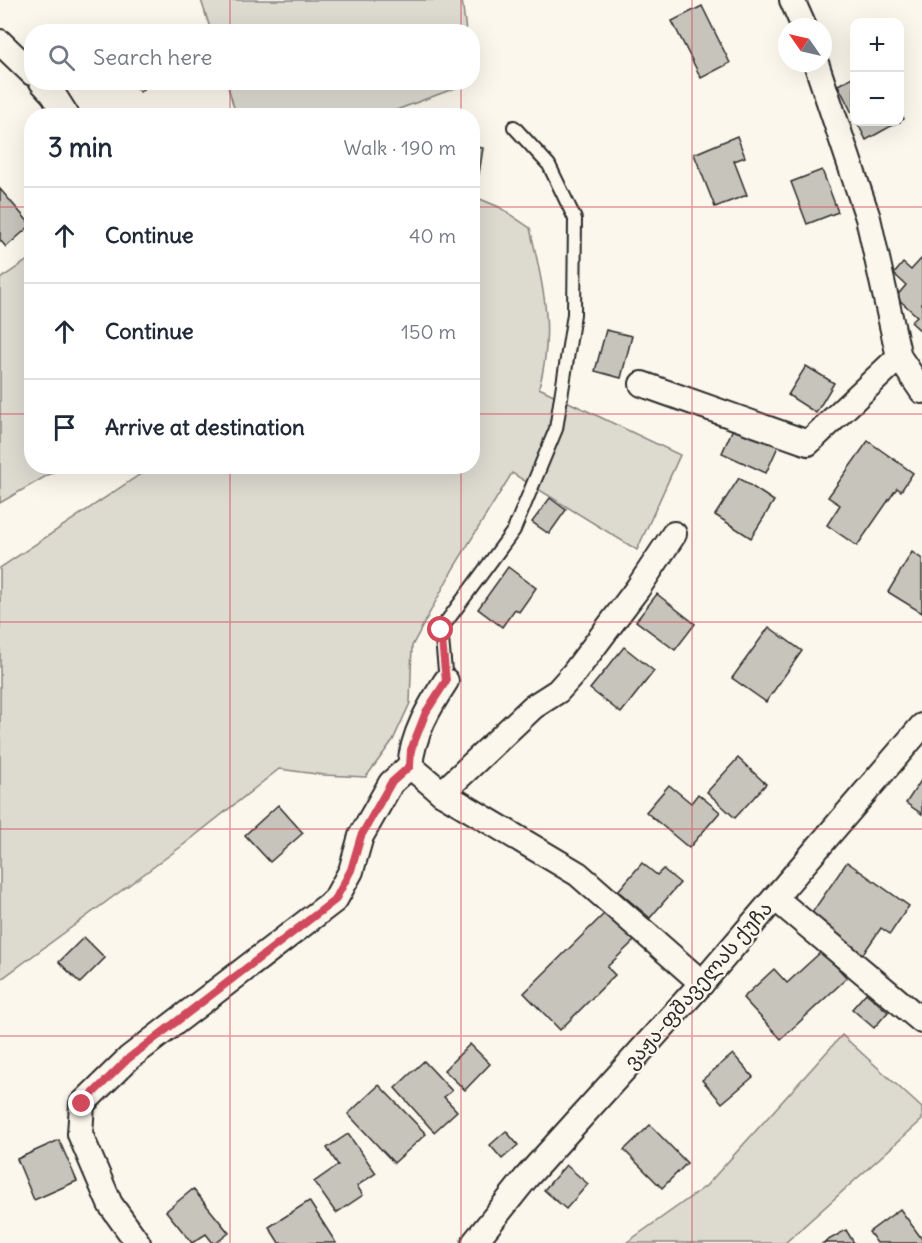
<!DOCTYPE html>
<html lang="en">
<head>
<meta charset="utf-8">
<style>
	:root { --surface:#fff; --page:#f6f6f7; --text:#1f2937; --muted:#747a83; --line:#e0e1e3 }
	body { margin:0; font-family:Delius,"Noto Sans Georgian",sans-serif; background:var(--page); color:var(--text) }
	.controls { position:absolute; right:18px; top:18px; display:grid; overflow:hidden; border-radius:12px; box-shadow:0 6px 24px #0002 }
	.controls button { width:54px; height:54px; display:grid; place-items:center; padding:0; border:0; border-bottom:2px solid var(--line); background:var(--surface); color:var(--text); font:30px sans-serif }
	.compass { position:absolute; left:778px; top:18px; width:54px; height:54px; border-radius:50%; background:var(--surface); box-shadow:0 6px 24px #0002; rotate:304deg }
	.stop { position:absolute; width:18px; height:18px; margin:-14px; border:4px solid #d1495b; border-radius:50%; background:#fff }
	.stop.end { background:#d1495b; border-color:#fff; box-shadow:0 2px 6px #0008 }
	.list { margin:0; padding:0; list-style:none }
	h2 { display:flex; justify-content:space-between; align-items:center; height:78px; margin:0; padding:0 24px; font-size:26px }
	h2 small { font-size:20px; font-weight:400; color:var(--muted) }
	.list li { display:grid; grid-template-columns:39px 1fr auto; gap:18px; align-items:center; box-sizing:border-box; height:96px; padding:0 24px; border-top:2px solid var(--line) }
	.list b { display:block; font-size:22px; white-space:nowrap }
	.list em { font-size:20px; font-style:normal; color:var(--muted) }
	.icon { flex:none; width:33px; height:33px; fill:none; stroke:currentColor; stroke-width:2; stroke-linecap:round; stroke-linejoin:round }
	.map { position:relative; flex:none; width:922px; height:1243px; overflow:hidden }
	.search { position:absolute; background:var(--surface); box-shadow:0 6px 24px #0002; left:24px; top:24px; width:456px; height:66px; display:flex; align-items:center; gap:15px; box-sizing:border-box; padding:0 21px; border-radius:24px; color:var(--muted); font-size:22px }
	.panel { position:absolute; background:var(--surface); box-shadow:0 6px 24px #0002; left:24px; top:108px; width:456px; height:366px; border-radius:24px }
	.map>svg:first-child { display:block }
	.green { fill:#dddad0; stroke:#84827e; stroke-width:1.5 }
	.building { fill:#c7c4bc; stroke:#2b2b2b; stroke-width:1.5 }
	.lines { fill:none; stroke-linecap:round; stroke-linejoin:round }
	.service-casing { stroke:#2b2b2b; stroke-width:16 }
	.minor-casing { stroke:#2b2b2b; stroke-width:28 }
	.service { stroke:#fbf7ec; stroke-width:12 }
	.minor { stroke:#fbf7ec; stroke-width:24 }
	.route { stroke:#d1495b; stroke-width:8 }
	.grid { fill:none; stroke:#d1495b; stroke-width:1.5; stroke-opacity:0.55 }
	.labels { text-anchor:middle; stroke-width:4.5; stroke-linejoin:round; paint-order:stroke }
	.street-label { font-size:20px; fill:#2b2b2b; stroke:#fbf7ec }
</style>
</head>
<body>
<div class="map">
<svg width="922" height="1243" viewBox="0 0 922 1243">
	<rect width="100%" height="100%" fill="#fbf7ec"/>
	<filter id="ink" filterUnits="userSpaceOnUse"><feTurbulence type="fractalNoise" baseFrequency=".0167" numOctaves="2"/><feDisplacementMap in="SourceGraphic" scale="12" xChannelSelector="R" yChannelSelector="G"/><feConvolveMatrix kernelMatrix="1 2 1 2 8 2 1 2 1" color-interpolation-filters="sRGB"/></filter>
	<g filter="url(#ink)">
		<g class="green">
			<path d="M201,0H462L466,31H211Z"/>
			<path d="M227,83V82L469,83L383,115H236Z"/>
			<path d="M473,196L499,207L530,228C543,285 555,330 539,388L680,455L637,550L512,473L453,569L412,646L410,703L393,740L366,777L324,775L279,769L182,846L0,980V568L151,467L472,466Z"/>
			<path d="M31,258L32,466L62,467L0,503V279Z"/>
			<path d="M842,1035L922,1108V1120L785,1243H626L706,1186Z"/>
		</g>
		<g class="building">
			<path d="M702,6L730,63L701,78L672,21Z"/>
			<path d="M854,76V117L838,85Z"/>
			<path d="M131,82H150L140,92Z"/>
			<path d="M900,110L904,119L866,140L857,122H900Z"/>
			<path d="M737,136L745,157L734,161L747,195L715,207L694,154Z"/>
			<path d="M472,146L483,148L479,174L472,173Z"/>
			<path d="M822,170L838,212L807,224L791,182Z"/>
			<path d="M0,189L31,225L6,247L0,240Z"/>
			<path d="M921,259L922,261V332L911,322L917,316L896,297L906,285L894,274L903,263L911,270Z"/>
			<path d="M606,330L632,336L621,378L595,371Z"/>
			<path d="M806,366L834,383L816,413L788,395Z"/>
			<path d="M736,422L780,442L766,473L722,453Z"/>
			<path d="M868,441L913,473L901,491L897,488L857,546L827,525L840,505L828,497Z"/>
			<path d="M739,478L774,501L751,538L715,515Z"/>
			<path d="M550,498L566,510L549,534L532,522Z"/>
			<path d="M912,552L922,559V613L888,592Z"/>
			<path d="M508,567L536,588L519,612L515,609L502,627L478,609Z"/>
			<path d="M657,594L695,624L675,650L636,621Z"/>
			<path d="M769,627L802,651L766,702L732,678Z"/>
			<path d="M624,647L654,671L621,713L590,689Z"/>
			<path d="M738,758L766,784L735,818L707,792Z"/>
			<path d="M922,779V814L906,803Z"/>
			<path d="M669,785L691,803L698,794L720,812L689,848L646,812Z"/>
			<path d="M278,805L303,833L270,862L245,835Z"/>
			<path d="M847,862L909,906L890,934L881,928L863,954L809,917Z"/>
			<path d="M642,863L657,875L663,869L680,883L650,918L618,891Z"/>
			<path d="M610,908L638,937L607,967L615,975L560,1030L524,993Z"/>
			<path d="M84,937L105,958L80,983L59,962Z"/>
			<path d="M822,951L847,978L781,1039L743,998L774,969L787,983Z"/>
			<path d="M866,993L888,1012L874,1028L852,1009Z"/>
			<path d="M470,1044L490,1064L465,1090L444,1070Z"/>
			<path d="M733,1054L753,1077L722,1103L702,1080Z"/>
			<path d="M424,1061L452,1091L444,1097L457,1111L434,1132L395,1088Z"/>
			<path d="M379,1085L426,1134L394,1163L348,1114Z"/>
			<path d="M650,1125L687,1163L662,1188L624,1150Z"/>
			<path d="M506,1131L518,1145L502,1159L490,1145Z"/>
			<path d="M348,1134L376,1173L357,1186L363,1195L336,1213L314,1182L338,1165L327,1148Z"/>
			<path d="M59,1140L77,1181L34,1200L17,1159Z"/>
			<path d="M566,1165L588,1184L566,1209L544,1190Z"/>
			<path d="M193,1189L229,1233L216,1243H213L206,1234L192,1243L166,1211Z"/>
			<path d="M309,1201L336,1243H279L269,1227Z"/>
			<path d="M900,1209L922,1239V1243H877L869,1232Z"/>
			<path d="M846,1230L854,1243H823Z"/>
		</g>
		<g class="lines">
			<defs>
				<path id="service" d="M446,681L441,629L514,530L556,429L574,314L575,219L549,165L514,127"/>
				<g id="minor">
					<path d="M792,0L804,27"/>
					<path d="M0,42L32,73"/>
					<path d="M816,63L868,218L899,357L922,391"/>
					<path d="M42,82L53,94L67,116"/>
					<path d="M642,384L808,443L899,357"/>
					<path d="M446,681C429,707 413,734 410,766L442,793L578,874L702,983"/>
					<path d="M442,793L533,707L558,691L574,673L638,588L674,534"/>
					<path d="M775,898L922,1021"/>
					<path d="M138,1243L110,1204L80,1134L82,1104L129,1058L335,900L351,871L361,836L391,783L410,766"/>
					<path d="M474,1243L526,1178L702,983L922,726"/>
				</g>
			</defs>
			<use href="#service" class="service-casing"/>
			<use href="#minor" class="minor-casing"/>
			<use href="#service" class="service"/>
			<use href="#minor" class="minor"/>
		</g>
	</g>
	<g class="lines" filter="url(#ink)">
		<path class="route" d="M82,1104L129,1058L335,900L351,870L361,836L391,783L410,766L411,750L426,712L446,681L441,630"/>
	</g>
	<path class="grid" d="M230,0V32M461,0V32M692,0V1243M230,82V116M461,82V116M0,207H32M472,207H922M0,414H32M472,414H922M230,466V1243M461,466V1243M0,622H922M0,829H922M0,1036H922"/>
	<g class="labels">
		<g class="street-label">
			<text transform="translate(698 985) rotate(-49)" y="7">ვაჟა-ფშაველას ქუჩა</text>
		</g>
	</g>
</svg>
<div class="controls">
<button>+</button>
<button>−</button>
</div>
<svg class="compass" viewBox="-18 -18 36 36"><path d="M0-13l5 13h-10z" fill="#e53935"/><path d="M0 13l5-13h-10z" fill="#747a83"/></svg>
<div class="stop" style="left:441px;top:630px"></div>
<div class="stop end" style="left:82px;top:1104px"></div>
<div class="search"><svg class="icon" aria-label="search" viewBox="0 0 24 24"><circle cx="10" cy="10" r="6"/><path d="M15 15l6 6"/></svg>Search here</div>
<section class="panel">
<h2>3 min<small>Walk · 190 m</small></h2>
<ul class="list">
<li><svg class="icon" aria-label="ahead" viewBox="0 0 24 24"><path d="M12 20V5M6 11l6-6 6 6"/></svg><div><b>Continue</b></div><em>40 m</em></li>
<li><svg class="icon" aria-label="ahead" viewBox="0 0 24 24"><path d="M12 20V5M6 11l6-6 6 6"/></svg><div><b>Continue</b></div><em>150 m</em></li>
<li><svg class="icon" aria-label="arrive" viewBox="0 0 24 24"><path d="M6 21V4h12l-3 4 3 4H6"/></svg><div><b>Arrive at destination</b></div></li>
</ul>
</section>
</div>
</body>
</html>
